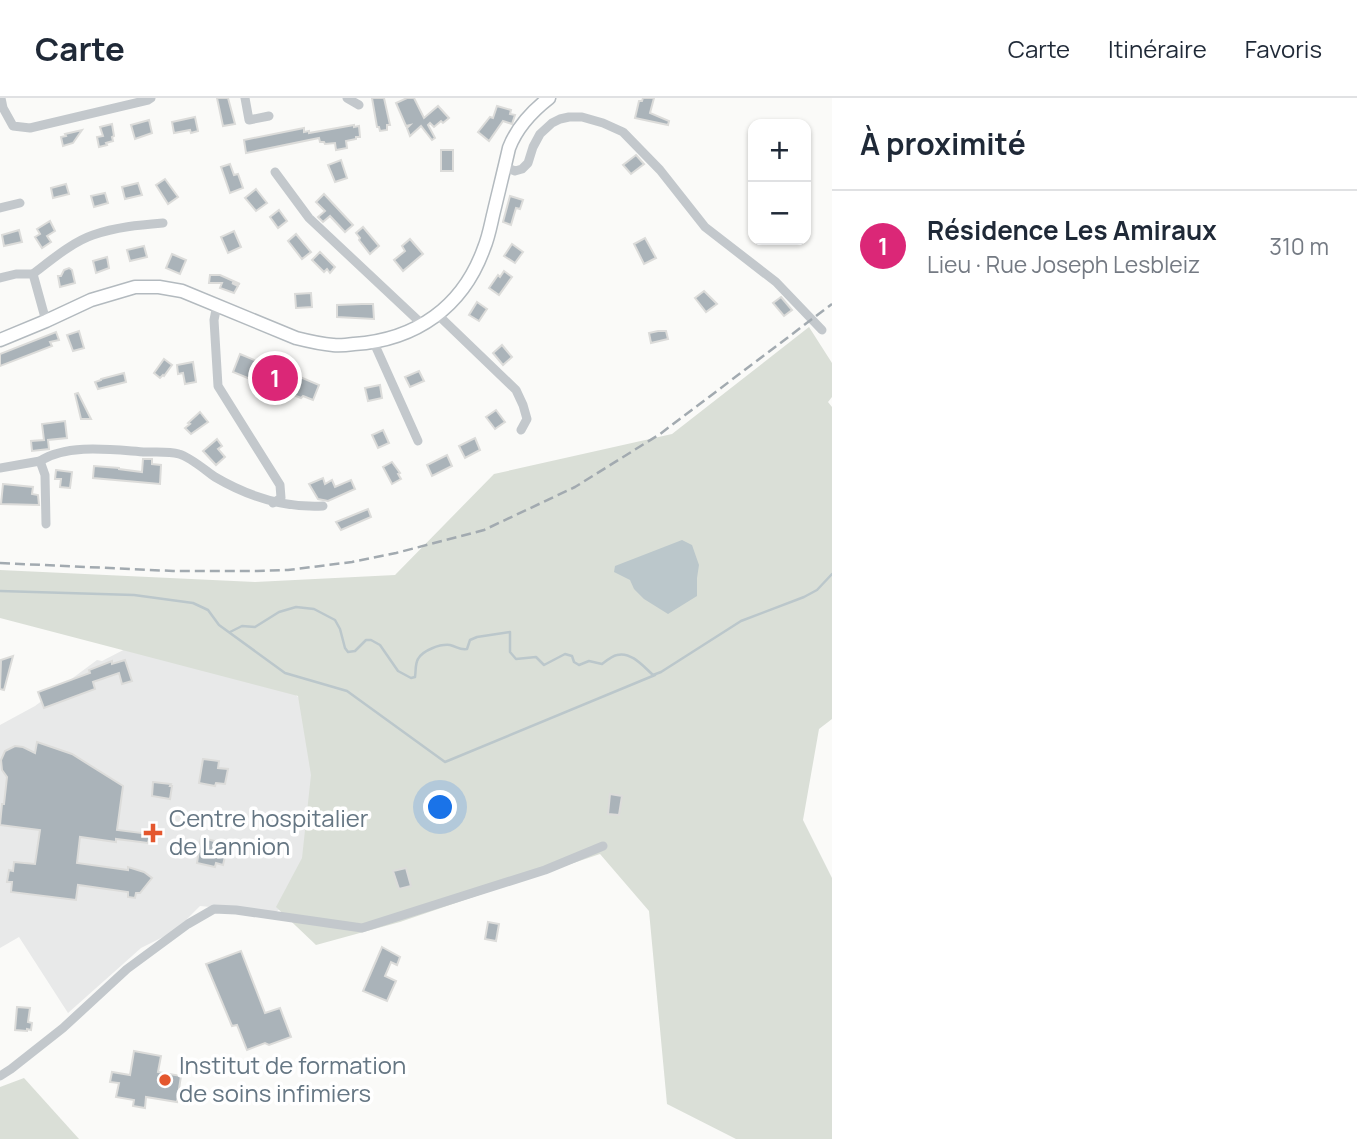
<!DOCTYPE html>
<html lang="fr">
<head>
<meta charset="utf-8">
<style>
	:root { --surface:#fff; --page:#f6f6f7; --text:#1f2937; --muted:#747a83; --line:#e0e1e3; --accent:#db2777 }
	body { margin:0; font-family:Manrope,sans-serif; background:var(--page); color:var(--text) }
	.controls { position:absolute; right:21px; top:21px; display:grid; overflow:hidden; border-radius:14px; box-shadow:0 2px 5px #0004 }
	.controls button { width:63px; height:63px; display:grid; place-items:center; padding:0; border:0; border-bottom:2px solid var(--line); background:var(--surface); color:var(--text); font:35px sans-serif }
	.you { position:absolute; left:441px; top:710px; width:24px; height:24px; margin:-18px; border:5px solid #fff; border-radius:50%; background:#1a73e8; box-shadow:0 0 0 10px #1a73e833 }
	.badge { display:grid; place-items:center; width:46px; height:46px; border-radius:50%; background:var(--accent); color:#fff; font-size:23px; font-weight:700 }
	.pin { position:absolute; translate:-50% -50%; border:4px solid #fff; box-shadow:0 2px 7px #0006 }
	.list { margin:0; padding:0; list-style:none }
	h2 { display:flex; justify-content:space-between; align-items:center; height:91px; margin:0; padding:0 28px; font-size:30px }
	h2 small { font-size:23px; font-weight:400; color:var(--muted) }
	.list li { display:grid; grid-template-columns:46px 1fr auto; gap:21px; align-items:center; box-sizing:border-box; height:112px; padding:0 28px; border-top:2px solid var(--line) }
	.list b { display:block; font-size:26px; white-space:nowrap }
	.list p { margin:0; font-size:23px; white-space:nowrap; color:var(--muted) }
	.list em { font-size:23px; font-style:normal; color:var(--muted) }
	.map { position:relative; flex:none; width:832px; height:1041px; overflow:hidden }
	header { display:flex; align-items:center; gap:42px; box-sizing:border-box; height:98px; padding:0 35px; background:var(--surface); border-bottom:2px solid var(--line) }
	header strong { font-size:33px }
	nav { display:flex; gap:38px; margin-inline-start:auto; font-size:24px }
	main { display:flex }
	aside { flex:1; background:var(--surface) }
	.map>svg:first-child { display:block }
	.built { fill:#e8e9e9 }
	.green { fill:#dadfd7 }
	.water { fill:#bbc7cb }
	.lines { fill:none; stroke-linecap:round; stroke-linejoin:round }
	.stream { stroke:#bbc7cb; stroke-width:2.5 }
	.building { fill:#aab3b9; stroke:#dcdcda; stroke-width:2 }
	.secondary-casing { stroke:#b3babf; stroke-width:15 }
	.street { stroke:#c3c8cc; stroke-width:9 }
	.secondary { stroke:#fff; stroke-width:12 }
	.rail { stroke:#a2aab0; stroke-width:2.5; stroke-dasharray:10 5; stroke-linecap:butt }
	.poi-dot { fill:#e4572e; stroke:#fff; stroke-width:2.5 }
	.labels { text-anchor:middle; stroke-width:7; stroke-linejoin:round; paint-order:stroke }
	.poi-label { font-size:24px; fill:#657683; stroke:#fff; text-anchor:start }
</style>
</head>
<body>
<header>
<strong>Carte</strong>
<nav><a>Carte</a><a>Itinéraire</a><a>Favoris</a></nav>
</header>
<main>
<div class="map">
<svg width="832" height="1041" viewBox="0 0 832 1041">
	<rect width="100%" height="100%" fill="#fafaf8"/>
	<path class="built" d="M135,546L292,594L329,624L303,779L290,802L275,815L200,808L175,833L141,850L68,915L19,839L0,850V627L35,608L97,562L102,563Z"/>
	<g class="green">
		<path d="M809,229L832,265V299L828,304L832,309V621L819,631L803,722L832,780V1041H736L667,1006L649,813L600,756L400,824L316,847L276,809L302,760L311,677L298,598L0,520V472L255,484L395,477L494,376L672,336Z"/>
		<path d="M24,980L79,1041H0V989Z"/>
	</g>
	<path class="water" d="M682,442L692,447L699,467L697,480V498L668,516L644,501L634,491L630,482L614,474L615,468Z"/>
	<g class="lines">
		<g class="stream">
			<path d="M0,493L134,497L193,505L208,512L219,527L285,575L347,593L445,664L655,577"/>
			<path d="M230,534L242,528L255,529L279,514L296,509L314,511L335,522L340,531L345,550L348,554L355,553L366,542H371L380,547L398,573L411,580L415,579C416,573 415,566 418,561C423,552 440,546 450,547C458,549 459,552 467,551L470,542L477,539L510,534V554L516,561L536,559L544,567L565,556L572,558L574,564L579,567L589,563L602,566C606,563 612,558 617,557C631,553 644,569 653,577L661,574L741,523L804,499L817,492L832,476"/>
		</g>
	</g>
	<g class="building">
		<path d="M217,0H228L235,26L223,28Z"/>
		<path d="M372,0H384L390,27H387V32L380,33L379,29H377Z"/>
		<path d="M407,0H414L424,20L438,8L449,20L443,25L441,23L434,29L430,25L428,27L435,40L432,42L421,28L410,38L407,30L410,27L406,28L396,5Z"/>
		<path d="M643,0H654L650,15L669,23L668,27L635,20L639,3H642Z"/>
		<path d="M497,8L511,12L510,16L515,17L512,26L503,23L489,43L478,34L490,19L493,20Z"/>
		<path d="M195,19L198,33L191,35L190,32L174,35L172,24Z"/>
		<path d="M149,22L152,35L135,41L131,27Z"/>
		<path d="M112,26L114,38L112,39L113,43L106,45L107,47L99,49L97,39L103,38L100,29Z"/>
		<path d="M354,27V29L359,28L360,39H356V41L346,43L347,50L336,52L335,45L325,46L324,44H320L319,40L246,55L244,42L304,30V34L309,33V35Z"/>
		<path d="M82,32L73,45L63,48L61,39L66,38L65,36Z"/>
		<rect x="441" y="52" width="12" height="21"/>
		<path d="M636,57L644,66L631,76L623,67Z"/>
		<path d="M341,62L347,80L335,84L328,67Z"/>
		<path d="M230,66L234,77L238,76L243,90L230,95L221,69Z"/>
		<path d="M165,81L178,99L168,106L156,87Z"/>
		<path d="M138,85L142,97L125,101L122,89Z"/>
		<path d="M66,86L69,96L53,100L51,90Z"/>
		<path d="M256,91L267,105L256,113L245,100Z"/>
		<path d="M105,95L108,105L94,109L91,98Z"/>
		<path d="M324,96L353,127L345,134L330,118L323,124L318,119L325,113L316,104Z"/>
		<path d="M510,98L523,102L520,111L516,110L511,127L503,124Z"/>
		<path d="M279,112L287,123L278,130L270,119Z"/>
		<path d="M50,123L55,133L47,138L51,144L42,150L35,139L40,136L37,131Z"/>
		<path d="M363,129L379,148L370,156L359,142L360,140L356,135Z"/>
		<path d="M19,132L22,144L4,148L2,137Z"/>
		<path d="M234,133L241,149L228,155L221,139Z"/>
		<path d="M296,136L311,154L302,161L288,143Z"/>
		<path d="M645,140L656,160L644,166L634,146Z"/>
		<path d="M410,141L423,156L403,173L394,162L405,153L402,148Z"/>
		<path d="M512,146L523,154L515,165L504,158Z"/>
		<path d="M144,148L147,159L130,163L127,152Z"/>
		<path d="M320,154L335,169L330,175L327,171L324,174L312,162Z"/>
		<path d="M172,156L186,162L180,176L166,170Z"/>
		<path d="M107,159L109,170L96,175L93,163Z"/>
		<path d="M69,170L72,172L75,185L60,189L58,178H61L64,172Z"/>
		<path d="M504,173L512,179L499,197L489,190L498,177L500,179Z"/>
		<path d="M210,177H220L240,186L232,185L238,188L234,195L220,190L222,185H209Z"/>
		<path d="M704,193L717,206L706,214L695,200Z"/>
		<path d="M311,195L312,209L296,210L295,196Z"/>
		<path d="M781,199L792,212L784,218L773,205Z"/>
		<path d="M477,204L487,211L479,223L469,217Z"/>
		<path d="M362,206H373L374,221L337,219V207Z"/>
		<path d="M79,233L84,250L73,253L67,237Z"/>
		<path d="M658,233H666L668,241L651,245L649,235Z"/>
		<path d="M56,234L59,242L50,244L52,248L0,268V256Z"/>
		<path d="M502,247L512,259L503,267L493,255Z"/>
		<path d="M240,256L271,269L272,267L319,287L313,302L303,298L301,300L266,286L265,287L233,274Z"/>
		<path d="M164,261L172,267L164,278L163,277L160,280L154,275Z"/>
		<path d="M193,264L196,284L185,286L183,275L178,276L177,267Z"/>
		<path d="M419,273L424,283L410,289L405,279Z"/>
		<path d="M124,275L126,284L98,291L95,284L101,282V281Z"/>
		<path d="M380,287L382,300L368,303L365,290Z"/>
		<path d="M78,295L91,321H81L75,296Z"/>
		<path d="M496,312L505,324L495,331L486,319Z"/>
		<path d="M200,314L208,324L191,336L185,330L190,326L188,325Z"/>
		<path d="M65,323L67,340L48,342L49,351L32,353L31,343L44,342L42,326Z"/>
		<path d="M383,332L389,345L378,350L372,337Z"/>
		<path d="M475,340L480,352L465,360L459,348Z"/>
		<path d="M217,341L222,348L218,351L225,359L216,367L203,353Z"/>
		<path d="M447,357L452,368L432,378L427,367Z"/>
		<path d="M143,361H152V366L161,367L160,386L93,380L94,368L119,370V371L142,374Z"/>
		<path d="M392,364L400,375L398,376L401,381L392,386L383,369Z"/>
		<path d="M56,372L72,374L70,390L60,389L61,381H55Z"/>
		<path d="M323,380L325,386L332,382L335,389L351,382L355,391L328,403L318,401L309,386Z"/>
		<path d="M3,386L33,389L32,396L38,397L39,407L1,406Z"/>
		<path d="M368,411L371,419L341,432L336,424Z"/>
		<path d="M13,558L4,592L0,591L1,562Z"/>
		<path d="M125,562L132,583L122,586L119,575L93,584L95,591L44,610L38,594L90,575L89,572L112,563V566Z"/>
		<path d="M37,644L72,656L123,688L117,732L150,736L148,745L116,741V744L80,739L77,765L128,772V769L144,774L152,780L140,795H136L135,800L128,799V794L78,787L76,802L11,794L12,784H7L9,772L13,773L14,764L35,766L40,732L0,727L2,706H4L7,679L2,672L1,662L5,653L15,648L23,649L35,655Z"/>
		<path d="M203,661L219,663L218,670L228,671L225,686L216,685L215,688L199,685Z"/>
		<path d="M153,684L171,686L170,688H172L170,701L152,698Z"/>
		<path d="M610,696L622,698L619,717L608,716Z"/>
		<path d="M201,739L217,744V748L227,750L223,767L216,765L215,769L197,765Z"/>
		<path d="M406,770L411,788L399,791L393,773Z"/>
		<path d="M488,824L499,826L496,843L485,841Z"/>
		<path d="M382,849L400,859L397,867L391,864L385,878L396,883L387,903L363,893Z"/>
		<path d="M241,853L265,915L280,910L291,939L269,947L265,945L247,952L237,927L232,928L206,866Z"/>
		<path d="M17,909L30,910L28,924L32,925L31,932L27,931V933L15,932Z"/>
		<path d="M134,953L161,958L158,974L181,978L177,1004L146,999L145,1010L133,1008L134,1002L116,999L119,985L110,984L112,974L130,977Z"/>
	</g>
	<g class="lines">
		<defs>
			<path id="secondary" d="M0,242L46,223L91,202L135,189H159L182,193L296,240C308,243 320,246 333,247C340,248 347,247 354,246C416,242 463,209 484,150C489,138 491,125 494,113C499,92 504,72 509,50C517,29 531,14 549,0"/>
		</defs>
		<use href="#secondary" class="secondary-casing"/>
		<g class="street">
			<path d="M1,0L3,10L13,28L30,30L148,2L151,0"/>
			<path d="M245,0L249,22L269,18"/>
			<path d="M347,0L359,7"/>
			<path d="M505,69L515,73L522,71L528,65L533,49L540,36L552,25L560,21L569,19H582L603,25L623,34L660,72L705,129L776,184L822,232"/>
			<path d="M275,74L309,120L423,227"/>
			<path d="M0,110L20,105"/>
			<path d="M33,176C50,163 72,144 93,137C116,129 139,127 163,125"/>
			<path d="M0,180L16,176H33L46,223"/>
			<path d="M217,207L214,222L218,288L280,387L281,400L273,405"/>
			<path d="M438,217L516,292L523,307L527,321L521,332"/>
			<path d="M374,245L418,343"/>
			<path d="M40,363C68,345 114,352 146,354C156,354 169,353 179,356C190,359 205,372 215,379C249,399 284,410 323,408"/>
			<path d="M0,370L40,363L45,377L46,426"/>
			<path d="M0,978L11,971L63,930L127,871L188,826L214,811L236,812L362,830L545,772L603,748"/>
		</g>
		<use href="#secondary" class="secondary"/>
		<path class="rail" d="M0,465L173,473H257L288,472L352,464L396,455L484,432L575,389L660,336L832,206"/>
	</g>
	<g class="poi-dot">
		<path d="M149.5 724.5h7v7h7v7h-7v7h-7v-7h-7v-7h7z"/>
		<circle cx="165" cy="982" r="7"/>
	</g>
	<g class="labels">
		<g class="poi-label">
			<text x="169" y="729">Centre hospitalier<tspan x="169" dy="28">de Lannion</tspan></text>
			<text x="179" y="976">Institut de formation<tspan x="179" dy="28">de soins infimiers</tspan></text>
		</g>
	</g>
</svg>
<div class="controls">
<button>+</button>
<button>−</button>
</div>
<div class="you"></div>
<div class="pin badge" style="left:275px;top:280px">1</div>
</div>
<aside>
<h2>À proximité<small></small></h2>
<ul class="list">
<li><span class="badge">1</span><div><b>Résidence Les Amiraux</b><p>Lieu · Rue Joseph Lesbleiz</p></div><em>310 m</em></li>
</ul>
</aside>
</main>
</body>
</html>
